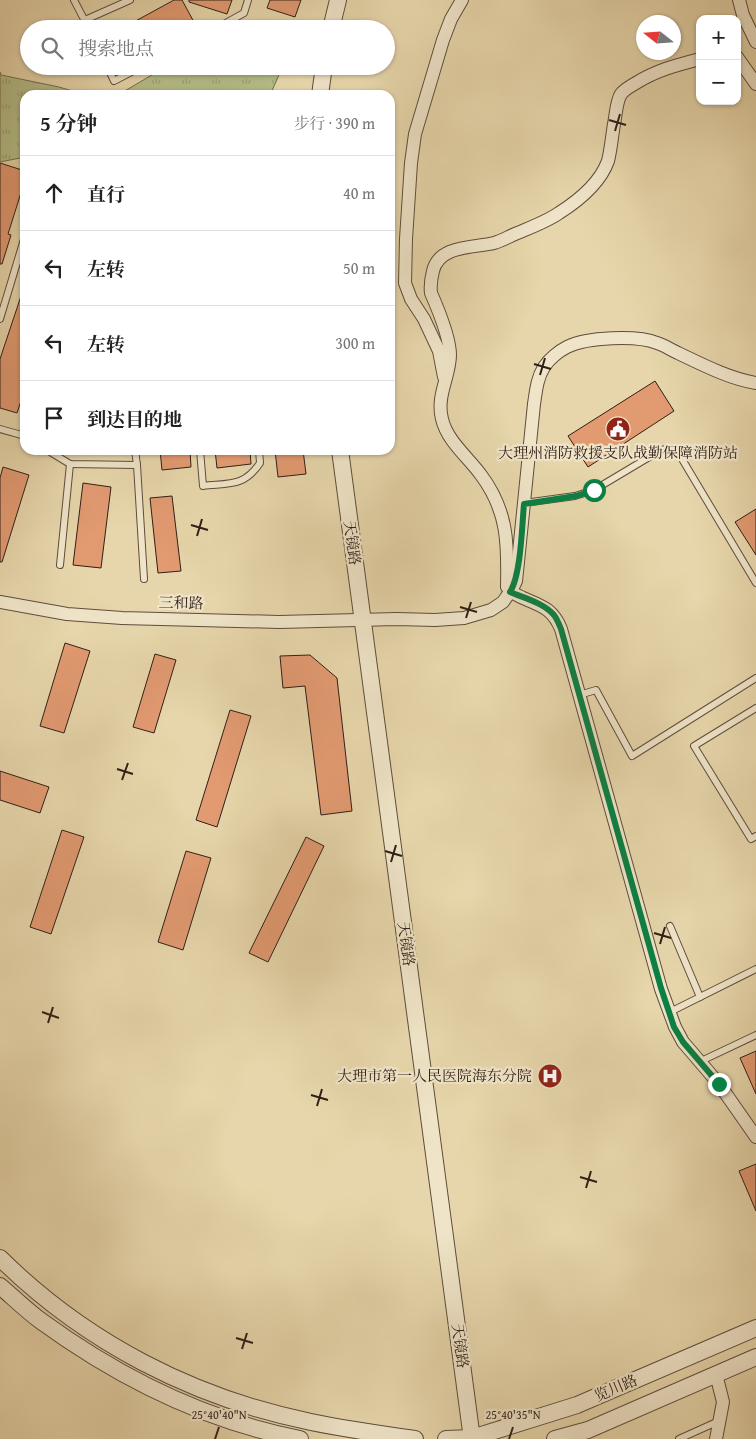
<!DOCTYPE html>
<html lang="zh">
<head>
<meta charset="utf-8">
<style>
	:root { --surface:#fff; --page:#f6f6f6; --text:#222; --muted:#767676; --line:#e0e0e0 }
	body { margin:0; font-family:"Gentium Book Plus","Noto Serif SC",serif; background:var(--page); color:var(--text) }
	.controls { position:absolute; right:15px; top:15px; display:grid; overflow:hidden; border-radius:10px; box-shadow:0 1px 4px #0004 }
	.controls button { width:45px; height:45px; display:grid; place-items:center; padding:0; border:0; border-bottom:1px solid var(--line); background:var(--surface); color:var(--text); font:25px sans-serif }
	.compass { position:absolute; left:636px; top:15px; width:45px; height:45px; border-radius:50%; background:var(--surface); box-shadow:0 1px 4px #0004; rotate:287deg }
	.stop { position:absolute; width:15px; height:15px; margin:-11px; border:4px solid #0b8043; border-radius:50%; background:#fff }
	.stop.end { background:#0b8043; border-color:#fff; box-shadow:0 1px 5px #0008 }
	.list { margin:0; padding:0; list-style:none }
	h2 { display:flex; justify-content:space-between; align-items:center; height:65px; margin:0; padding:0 20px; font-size:21px }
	h2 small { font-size:16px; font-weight:400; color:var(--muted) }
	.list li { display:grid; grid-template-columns:32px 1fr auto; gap:15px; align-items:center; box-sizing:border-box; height:75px; padding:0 20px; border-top:1px solid var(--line) }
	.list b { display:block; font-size:19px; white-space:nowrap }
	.list em { font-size:16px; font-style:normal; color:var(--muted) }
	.icon { flex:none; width:28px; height:28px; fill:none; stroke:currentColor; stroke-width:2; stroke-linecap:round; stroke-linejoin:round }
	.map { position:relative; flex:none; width:756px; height:1439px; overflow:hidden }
	.search { position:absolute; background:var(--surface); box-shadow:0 1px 4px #0004; left:20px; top:20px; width:375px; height:55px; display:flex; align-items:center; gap:12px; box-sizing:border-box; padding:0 18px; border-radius:28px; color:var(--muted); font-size:19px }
	.panel { position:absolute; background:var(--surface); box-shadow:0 1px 4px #0004; left:20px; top:90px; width:375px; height:365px; border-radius:15px }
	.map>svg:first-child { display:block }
	.grass { fill:url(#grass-tufts); stroke:#726e50 }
	.building { fill:#e29a71; stroke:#301f18 }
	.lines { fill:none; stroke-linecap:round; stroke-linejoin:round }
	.service-casing { stroke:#5e4d3d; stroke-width:8 }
	.minor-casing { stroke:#5e4d3d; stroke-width:14 }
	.tertiary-casing { stroke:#5e4d3d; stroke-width:18 }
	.service { stroke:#efe4c8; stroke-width:6 }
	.minor { stroke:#efe4c8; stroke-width:12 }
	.tertiary { stroke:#efe4c8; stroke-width:16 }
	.route { stroke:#0b8043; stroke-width:6 }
	.ticks { fill:none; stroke:#301f18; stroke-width:2 }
	.labels { text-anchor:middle; stroke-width:4.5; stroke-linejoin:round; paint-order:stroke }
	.poi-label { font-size:15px; fill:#301f18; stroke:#efe4c8 }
	.street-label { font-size:15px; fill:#301f18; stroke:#efe4c8 }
	.ticks-label { font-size:12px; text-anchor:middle; fill:#301f18; stroke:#efe4c8; stroke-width:4.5; stroke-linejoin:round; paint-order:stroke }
</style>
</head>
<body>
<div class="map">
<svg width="756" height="1439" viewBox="0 0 756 1439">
	<defs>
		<pattern id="grass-tufts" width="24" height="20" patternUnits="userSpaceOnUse" patternTransform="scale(1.25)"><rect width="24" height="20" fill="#b5be89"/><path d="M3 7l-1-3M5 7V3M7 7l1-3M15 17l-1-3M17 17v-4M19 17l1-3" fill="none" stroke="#9ca376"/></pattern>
	</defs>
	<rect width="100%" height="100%" fill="#e7d6ab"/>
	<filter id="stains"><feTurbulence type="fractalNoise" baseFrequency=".004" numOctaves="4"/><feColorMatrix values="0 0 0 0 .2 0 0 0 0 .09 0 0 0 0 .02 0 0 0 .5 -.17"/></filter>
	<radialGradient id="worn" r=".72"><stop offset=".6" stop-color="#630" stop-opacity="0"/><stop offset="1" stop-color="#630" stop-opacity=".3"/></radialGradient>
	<g class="grass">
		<path d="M167,66H283L270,95H118Z"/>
		<path d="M0,72L1,75L59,87L86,95H25V157L0,162Z"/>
	</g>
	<g class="building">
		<path d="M174,0H182L195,24L187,29H121Z"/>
		<path d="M189,0H232L227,14L189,2Z"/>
		<path d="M270,0H301L295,17L267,8Z"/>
		<path d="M0,163L25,171V180L8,234L11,235L2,264H0Z"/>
		<path d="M23,290H25V389L17,413L0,408V359Z"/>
		<path d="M655,381L674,411L588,467L568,436Z"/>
		<path d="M160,450H190L191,467L162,470Z"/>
		<path d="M215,450H250L251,464L217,468Z"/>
		<path d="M275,450H303L306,474L278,477Z"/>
		<path d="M3,467L29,475L2,562H0V478Z"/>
		<path d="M83,483L111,487L101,568L73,565Z"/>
		<path d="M172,496L181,571L158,573L150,498Z"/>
		<path d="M756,509V555L735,522Z"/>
		<path d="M65,643L90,651L64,733L40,726Z"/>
		<path d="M155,654L176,660L154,733L133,727Z"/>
		<path d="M310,655L337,678L352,811L321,815L305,686L283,688L280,656Z"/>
		<path d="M230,710L251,716L217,827L196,820Z"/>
		<path d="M0,771L49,787L40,813L0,800Z"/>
		<path d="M62,830L84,837L51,934L30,927Z"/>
		<path d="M306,837L324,846L268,962L249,953Z"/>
		<path d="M186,851L211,858L183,950L158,942Z"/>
		<path d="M756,1051V1094L740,1058Z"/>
		<path d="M756,1164V1211L739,1171Z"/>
	</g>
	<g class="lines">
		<defs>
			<g id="service">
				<path d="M74,0L89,29"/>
				<path d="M85,20L130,0"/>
				<path d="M215,29L244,13L248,0"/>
				<path d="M107,66L114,81L143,66"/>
				<path d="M0,319L25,236"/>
				<path d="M0,429L25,436"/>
				<path d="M47,450L70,464L137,465L135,450"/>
				<path d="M200,450L203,486C229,483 244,487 260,463L259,450"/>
				<path d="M137,465L144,579"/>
				<path d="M524,503L575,496L594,490L661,450C673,447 675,450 682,459L756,583"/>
				<path d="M60,565L70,464"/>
				<path d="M579,695L596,690L632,756L756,678"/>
				<path d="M756,708L694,746L751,839L756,836"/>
				<path d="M670,926L700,997"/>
				<path d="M670,1012L756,969"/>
				<path d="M699,1062L756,1035"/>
				<path d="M679,1439L719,1421"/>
			</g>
			<g id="minor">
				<path d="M739,0L743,15L756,42"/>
				<path d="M737,57L756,84"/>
				<path d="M700,59C677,65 657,70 636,83C631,86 625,89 621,94C616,102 616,115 614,124C612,136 611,149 608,161C600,183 578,201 559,213C546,222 529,228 515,234C508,237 501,241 494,243C473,248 439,245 433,271C431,279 430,285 431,293C438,309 450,338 450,355C450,376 436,396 442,419C447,441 468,457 481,475C508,511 508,544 507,587C511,593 517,595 523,598C542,606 553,609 561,629L661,989L675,1027L683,1042L719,1084L756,1137"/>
				<path d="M444,377L439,351L424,319L411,299L405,283L406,239L411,163L415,134L443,40L451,19L462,0"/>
				<path d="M0,602L67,614L122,618L279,622L397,619L435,620L464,618L491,610L503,602L512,589L516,581L518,562L534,404C536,391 537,378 544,367C549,359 559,351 567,347C587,337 637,335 657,343C664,345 671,350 678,353C701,364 730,379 756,383"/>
				<path d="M716,1439L723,1402L716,1374"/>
			</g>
			<g id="tertiary">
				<path d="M331,29L338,0"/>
				<path d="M320,95L324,66"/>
				<path d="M340,450L472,1439"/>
				<path d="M0,1258C85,1342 193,1398 311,1422C345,1429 380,1434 415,1439"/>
				<path d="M0,1286C13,1297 26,1310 41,1321C118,1377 206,1421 300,1439"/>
				<path d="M446,1439L472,1438L577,1405L756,1328"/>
				<path d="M555,1439L588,1430L756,1357"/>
			</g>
		</defs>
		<use href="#service" class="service-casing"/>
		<use href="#minor" class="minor-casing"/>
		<use href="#tertiary" class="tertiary-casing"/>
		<use href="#service" class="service"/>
		<use href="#minor" class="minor"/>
		<use href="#tertiary" class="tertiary"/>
	</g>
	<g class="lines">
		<path class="route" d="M594,490L576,496L524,504C522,525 521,575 510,592C524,598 544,603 554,615C557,619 559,624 561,629L661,988L674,1027L683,1042L719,1084"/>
	</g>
	<path class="ticks" d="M609,120L626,125M615,131L620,114M534,364L551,369M540,375L545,358M191,525L208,530M197,536L202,519M460,607L477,612M466,618L471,602M117,769L133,774M122,780L128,763M385,851L402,856M391,862L396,845M654,933L671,938M660,944L665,927M42,1012L59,1018M48,1023L53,1007M311,1095L328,1100M317,1106L322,1089M580,1177L597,1182M586,1188L591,1171M236,1338L253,1343M242,1349L247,1333M215,1439L219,1427M509,1439L513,1427"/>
	<defs>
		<symbol id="civic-disc" viewBox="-11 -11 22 22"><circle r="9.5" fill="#8f2418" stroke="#efe4c8"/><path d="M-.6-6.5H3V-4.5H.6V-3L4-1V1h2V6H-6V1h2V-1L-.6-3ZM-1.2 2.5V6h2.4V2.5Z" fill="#fff"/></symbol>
		<symbol id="hospital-disc" viewBox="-11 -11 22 22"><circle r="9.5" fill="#8f2418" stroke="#efe4c8"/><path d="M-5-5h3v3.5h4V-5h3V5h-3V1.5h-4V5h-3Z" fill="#fff"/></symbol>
	</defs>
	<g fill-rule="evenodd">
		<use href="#civic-disc" x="604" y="415" width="28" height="28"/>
		<use href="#hospital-disc" x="536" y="1062" width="28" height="28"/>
	</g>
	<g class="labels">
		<g class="poi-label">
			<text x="618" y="458">大理州消防救援支队战勤保障消防站</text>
			<text x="532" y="1081" text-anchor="end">大理市第一人民医院海东分院</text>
		</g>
		<g class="street-label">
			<text transform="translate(352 543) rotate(82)" y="5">天镜路</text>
			<text transform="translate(181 603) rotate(1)" y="5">三和路</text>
			<text transform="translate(406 944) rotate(82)" y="5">天镜路</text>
			<text transform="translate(460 1346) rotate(82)" y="5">天镜路</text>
			<text transform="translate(616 1388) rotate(-23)" y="5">览川路</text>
		</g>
	</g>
	<g class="ticks-label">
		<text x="219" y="1419">25°40'40"N</text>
		<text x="513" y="1419">25°40'35"N</text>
	</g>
	<rect width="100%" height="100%" filter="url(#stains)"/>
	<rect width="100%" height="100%" fill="url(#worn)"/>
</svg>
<div class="controls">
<button>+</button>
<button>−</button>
</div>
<svg class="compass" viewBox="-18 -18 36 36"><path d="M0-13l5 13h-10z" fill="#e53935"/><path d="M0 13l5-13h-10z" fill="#767676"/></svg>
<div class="stop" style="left:594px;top:490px"></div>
<div class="stop end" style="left:719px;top:1084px"></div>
<div class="search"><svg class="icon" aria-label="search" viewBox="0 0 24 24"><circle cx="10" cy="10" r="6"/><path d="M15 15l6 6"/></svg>搜索地点</div>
<section class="panel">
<h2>5 分钟<small>步行 · 390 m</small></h2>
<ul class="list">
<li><svg class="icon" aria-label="ahead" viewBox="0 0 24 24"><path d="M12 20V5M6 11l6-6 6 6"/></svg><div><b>直行</b></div><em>40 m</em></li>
<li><svg class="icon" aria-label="left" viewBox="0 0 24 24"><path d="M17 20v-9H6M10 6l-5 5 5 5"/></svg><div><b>左转</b></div><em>50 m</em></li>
<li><svg class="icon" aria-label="left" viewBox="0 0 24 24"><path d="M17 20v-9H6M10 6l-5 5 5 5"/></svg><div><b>左转</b></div><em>300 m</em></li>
<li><svg class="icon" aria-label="arrive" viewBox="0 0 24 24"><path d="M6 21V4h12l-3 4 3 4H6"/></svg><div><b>到达目的地</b></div></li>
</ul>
</section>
</div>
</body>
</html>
